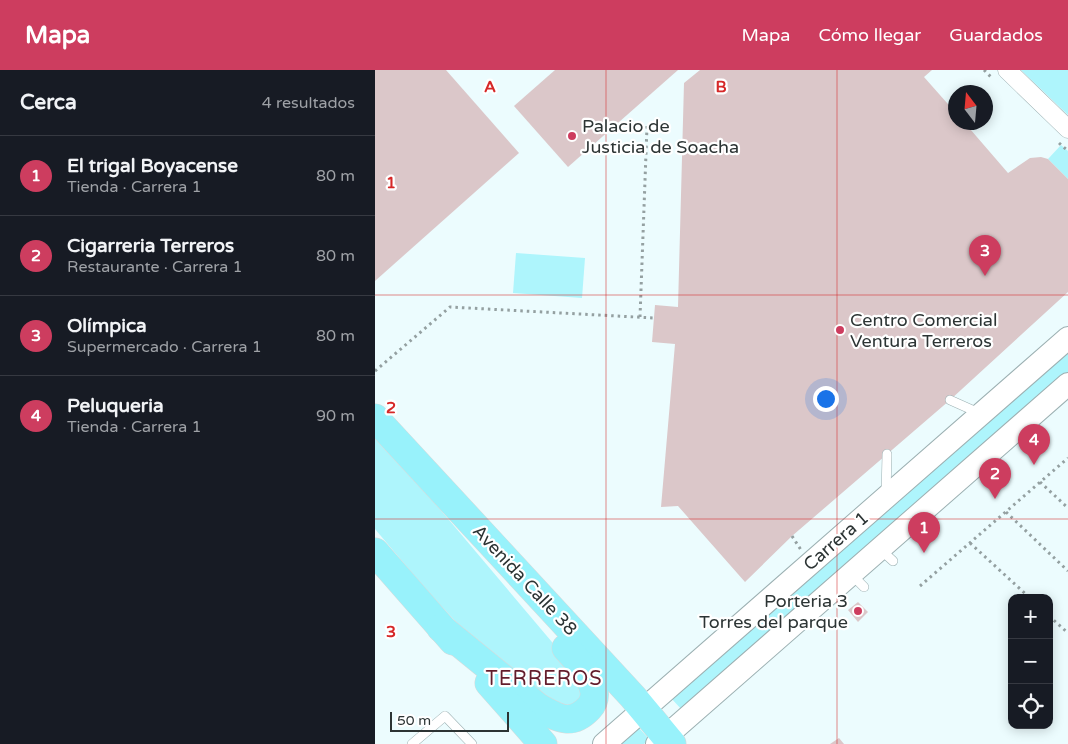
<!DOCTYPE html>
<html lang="es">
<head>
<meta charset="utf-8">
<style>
	:root { --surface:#171b24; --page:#20242c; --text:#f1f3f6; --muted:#9ea1a6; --line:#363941; --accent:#cd3d5f }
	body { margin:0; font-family:"Varela Round",sans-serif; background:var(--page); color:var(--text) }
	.controls { position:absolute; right:15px; bottom:15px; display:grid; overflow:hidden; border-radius:10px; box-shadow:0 2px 12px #0003 }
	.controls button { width:45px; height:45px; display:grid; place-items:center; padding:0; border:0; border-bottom:1px solid var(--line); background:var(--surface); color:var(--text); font:25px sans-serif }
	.compass { position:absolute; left:573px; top:15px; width:45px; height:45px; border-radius:50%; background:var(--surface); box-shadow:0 2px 12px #0003; rotate:344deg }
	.scale { position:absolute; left:15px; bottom:12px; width:119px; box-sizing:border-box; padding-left:5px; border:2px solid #2c3434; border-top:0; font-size:14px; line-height:18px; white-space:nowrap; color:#2c3434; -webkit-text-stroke:4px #fff; paint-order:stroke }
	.you { position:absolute; left:450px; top:328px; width:18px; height:18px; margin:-12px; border:4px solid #fff; border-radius:50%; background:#1a73e8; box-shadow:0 0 0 8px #1a73e833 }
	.badge { display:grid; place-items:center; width:32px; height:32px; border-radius:50%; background:var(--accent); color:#fff; font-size:16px; font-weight:700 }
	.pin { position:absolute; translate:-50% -41px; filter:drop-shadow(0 1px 2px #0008) }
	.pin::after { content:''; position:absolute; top:26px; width:18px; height:15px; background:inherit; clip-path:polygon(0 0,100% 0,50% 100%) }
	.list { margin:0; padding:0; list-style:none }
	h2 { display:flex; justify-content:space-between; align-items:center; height:65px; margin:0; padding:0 20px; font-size:21px }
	h2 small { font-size:16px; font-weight:400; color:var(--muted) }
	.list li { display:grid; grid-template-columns:32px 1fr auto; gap:15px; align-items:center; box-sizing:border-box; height:80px; padding:0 20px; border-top:1px solid var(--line) }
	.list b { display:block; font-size:19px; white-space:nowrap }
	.list p { margin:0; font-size:16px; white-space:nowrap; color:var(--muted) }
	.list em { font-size:16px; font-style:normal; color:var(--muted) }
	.icon { flex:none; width:28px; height:28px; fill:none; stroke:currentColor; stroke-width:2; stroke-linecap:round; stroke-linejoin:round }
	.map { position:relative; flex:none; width:693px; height:674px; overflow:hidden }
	header { display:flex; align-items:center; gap:30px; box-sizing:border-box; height:70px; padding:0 25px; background:var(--accent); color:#fff }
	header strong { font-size:24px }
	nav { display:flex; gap:28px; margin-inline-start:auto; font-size:18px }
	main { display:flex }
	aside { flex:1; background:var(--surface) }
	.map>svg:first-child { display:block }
	.green { fill:#aef5fc }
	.building { fill:#dbc7c9 }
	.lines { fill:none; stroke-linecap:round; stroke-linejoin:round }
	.service-casing { stroke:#9cb0b2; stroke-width:10 }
	.minor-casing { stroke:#9cb0b2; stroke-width:19 }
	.tertiary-casing { stroke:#9cb0b2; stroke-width:24 }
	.primary-casing { stroke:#d9dada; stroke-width:29 }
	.path { stroke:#94a0a1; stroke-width:3; stroke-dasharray:2.5 4; stroke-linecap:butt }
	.service { stroke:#fff; stroke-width:9 }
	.minor { stroke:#fff; stroke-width:18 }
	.tertiary { stroke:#fff; stroke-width:22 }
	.primary { stroke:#98f2fb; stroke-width:28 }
	.grid { fill:none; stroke:#d62828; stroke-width:1; stroke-opacity:0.55 }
	.poi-dot { fill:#cd3d5f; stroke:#fff; stroke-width:2 }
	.labels { text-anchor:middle; stroke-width:4.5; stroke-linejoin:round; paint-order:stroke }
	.poi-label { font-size:18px; fill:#2c3434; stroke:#fff; text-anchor:start }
	.street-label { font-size:18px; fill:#2c3434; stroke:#fff }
	.quarter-label { font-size:20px; letter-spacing:1px; fill:#621d2c; stroke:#fff }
	.grid-label { font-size:16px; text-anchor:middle; font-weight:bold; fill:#d62828; stroke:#fff; stroke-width:4.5; stroke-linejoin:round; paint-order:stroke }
</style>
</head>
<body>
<header>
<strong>Mapa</strong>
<nav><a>Mapa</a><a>Cómo llegar</a><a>Guardados</a></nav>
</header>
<main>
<aside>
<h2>Cerca<small>4 resultados</small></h2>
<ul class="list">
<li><span class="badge">1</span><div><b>El trigal Boyacense</b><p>Tienda · Carrera 1</p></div><em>80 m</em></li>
<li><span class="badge">2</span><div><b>Cigarreria Terreros</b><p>Restaurante · Carrera 1</p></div><em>80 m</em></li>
<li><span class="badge">3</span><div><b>Olímpica</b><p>Supermercado · Carrera 1</p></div><em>80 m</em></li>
<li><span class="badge">4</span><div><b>Peluqueria</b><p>Tienda · Carrera 1</p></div><em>90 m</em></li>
</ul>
</aside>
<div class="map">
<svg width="693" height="674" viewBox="0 0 693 674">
	<rect width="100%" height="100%" fill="#ecfcfe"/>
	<g class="green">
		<path d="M646,0H693V45Z"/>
		<path d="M686,75L693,81V109L673,89Z"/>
		<path d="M141,183L210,188L207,228L138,223Z"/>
		<path d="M693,281V302L307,640L296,628Z"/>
		<path d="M0,369L58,431L193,591L206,608L207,633L180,640L96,568L53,522L0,459Z"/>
		<path d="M264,658L274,669L269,674H245Z"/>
	</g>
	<g class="building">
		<path d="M0,0H71L144,83L0,211Z"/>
		<path d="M180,0H303L193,97L139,36Z"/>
		<path d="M325,0H557L549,7L580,42V52H589L633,103L655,88L666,87L673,89L693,109V222L575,330L417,466L370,512L303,436L286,437L300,274L277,272L280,235L303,237L309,13Z"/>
		<path d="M483,532L493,542L483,552L473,540Z"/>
		<path d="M464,668L469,674H455Z"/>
	</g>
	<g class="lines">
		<defs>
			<g id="service">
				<path d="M575,330L604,343"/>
				<path d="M511,424L512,384"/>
				<path d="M505,479L518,491"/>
				<path d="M477,505L489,517"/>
				<path d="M37,674L70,646L97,674"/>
			</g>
			<path id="minor" d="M632,0L693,59"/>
			<g id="tertiary">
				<path d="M229,674L693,268"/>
				<path d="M282,674L693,314"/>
			</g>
			<g id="primary">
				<path d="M0,348L258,627L297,674"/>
				<path d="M0,482L78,571"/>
				<path d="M66,558L163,637C183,648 196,657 214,638C219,633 220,626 219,620C215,603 202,590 191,578"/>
				<path d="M114,613L168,674"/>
			</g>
		</defs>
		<use href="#service" class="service-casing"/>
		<use href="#minor" class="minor-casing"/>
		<use href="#tertiary" class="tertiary-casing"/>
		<use href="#primary" class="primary-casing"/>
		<g class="path">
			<path d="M609,0L617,8"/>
			<path d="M684,73L693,81"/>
			<path d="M265,247L272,56"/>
			<path d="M0,301L75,237L279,248"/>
			<path d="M665,412L693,438"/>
			<path d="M631,442L693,501"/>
			<path d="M417,466L426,480"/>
			<path d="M595,473L655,528"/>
			<path d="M545,516L693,388"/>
			<path d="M674,546L693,563"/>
		</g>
		<use href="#service" class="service"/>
		<use href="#minor" class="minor"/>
		<use href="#tertiary" class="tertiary"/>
		<use href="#primary" class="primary"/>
	</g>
	<path class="grid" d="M231,0V674M462,0V674M0,225H693M0,449H693"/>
	<g class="poi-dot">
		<circle cx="197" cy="66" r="5"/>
		<circle cx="465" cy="260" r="5"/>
		<circle cx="483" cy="541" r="5"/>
	</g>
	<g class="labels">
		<g class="poi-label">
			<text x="207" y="62">Palacio de<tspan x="207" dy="21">Justicia de Soacha</tspan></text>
			<text x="475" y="256">Centro Comercial<tspan x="475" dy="21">Ventura Terreros</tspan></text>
			<text x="473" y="537" text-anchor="end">Porteria 3<tspan x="473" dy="21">Torres del parque</tspan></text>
		</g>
		<g class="street-label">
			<text transform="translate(461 471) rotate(-41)" y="6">Carrera 1</text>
			<text transform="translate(150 510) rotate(47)" y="6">Avenida Calle 38</text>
		</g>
		<g class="quarter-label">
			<text x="169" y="615">TERREROS</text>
		</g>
	</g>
	<g class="grid-label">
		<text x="115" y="22">A</text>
		<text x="346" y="22">B</text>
		<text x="16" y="118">1</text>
		<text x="16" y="343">2</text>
		<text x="16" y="567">3</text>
	</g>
</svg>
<div class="controls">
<button>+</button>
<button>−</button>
<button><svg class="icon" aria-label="locate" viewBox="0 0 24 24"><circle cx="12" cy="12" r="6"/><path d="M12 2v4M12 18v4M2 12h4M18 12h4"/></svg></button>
</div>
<svg class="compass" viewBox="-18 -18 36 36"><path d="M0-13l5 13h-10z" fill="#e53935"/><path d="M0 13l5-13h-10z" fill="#9ea1a6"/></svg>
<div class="scale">50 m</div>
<div class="you"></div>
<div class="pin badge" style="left:549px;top:483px">1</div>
<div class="pin badge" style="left:620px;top:429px">2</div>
<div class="pin badge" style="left:610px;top:206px">3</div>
<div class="pin badge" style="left:659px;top:395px">4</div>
</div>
</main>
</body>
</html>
